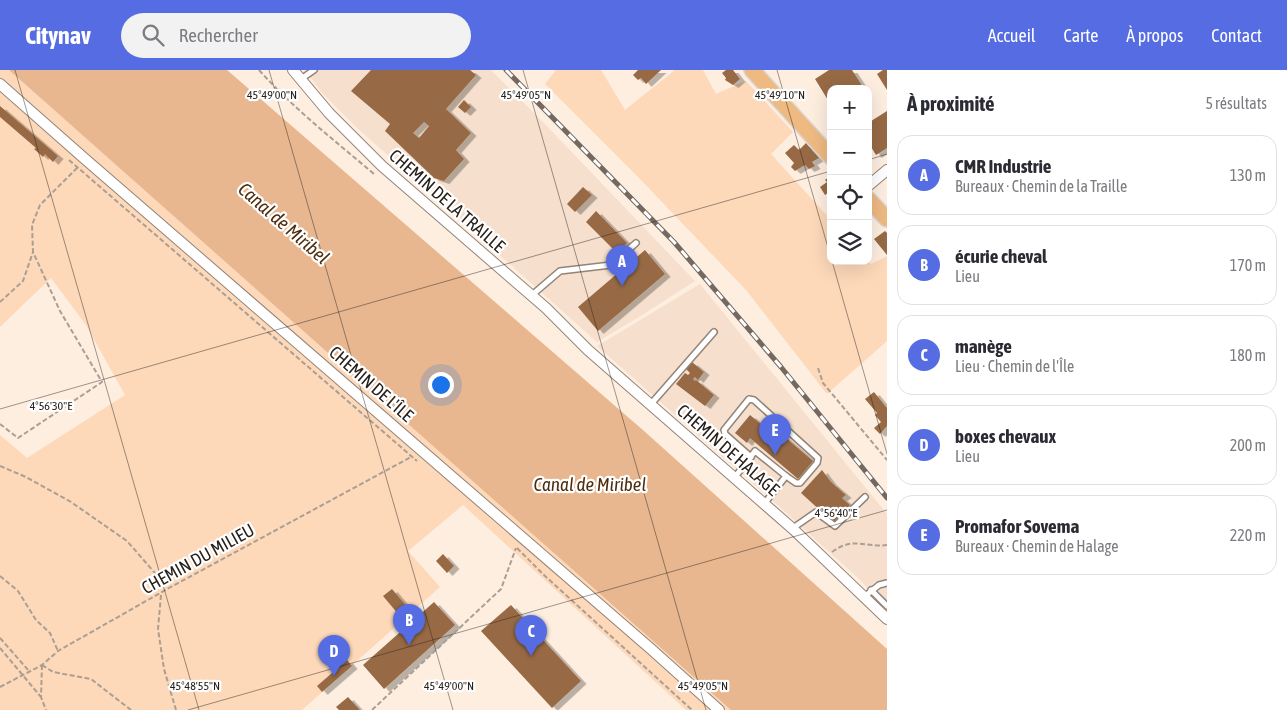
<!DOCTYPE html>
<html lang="fr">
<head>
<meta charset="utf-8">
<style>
	:root { --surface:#fff; --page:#f2f2f3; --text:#2b2b33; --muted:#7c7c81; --line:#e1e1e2; --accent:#556ce2 }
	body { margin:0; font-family:"Asap Condensed",sans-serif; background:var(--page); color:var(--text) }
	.controls { position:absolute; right:15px; top:15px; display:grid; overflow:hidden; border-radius:10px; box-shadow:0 5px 20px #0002 }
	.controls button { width:45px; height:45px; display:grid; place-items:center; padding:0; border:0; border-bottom:1px solid var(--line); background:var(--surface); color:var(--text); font:25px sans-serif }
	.you { position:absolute; left:440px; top:314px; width:18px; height:18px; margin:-12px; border:4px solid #fff; border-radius:50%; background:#1a73e8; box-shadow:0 0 0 8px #1a73e833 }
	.badge { display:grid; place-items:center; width:32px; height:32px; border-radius:50%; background:var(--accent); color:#fff; font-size:16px; font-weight:700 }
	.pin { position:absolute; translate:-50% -41px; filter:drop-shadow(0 1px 2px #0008) }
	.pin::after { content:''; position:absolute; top:26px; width:18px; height:15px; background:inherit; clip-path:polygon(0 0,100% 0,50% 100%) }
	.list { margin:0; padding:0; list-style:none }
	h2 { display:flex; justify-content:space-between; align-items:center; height:65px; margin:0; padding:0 20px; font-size:21px }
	h2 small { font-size:16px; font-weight:400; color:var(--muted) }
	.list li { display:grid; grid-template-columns:32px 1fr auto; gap:15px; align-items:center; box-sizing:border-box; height:80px; margin:0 10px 10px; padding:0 10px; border:1px solid var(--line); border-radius:15px }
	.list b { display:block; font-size:19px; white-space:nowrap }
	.list p { margin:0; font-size:16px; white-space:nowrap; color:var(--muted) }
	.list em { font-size:16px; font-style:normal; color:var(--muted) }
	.icon { flex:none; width:28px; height:28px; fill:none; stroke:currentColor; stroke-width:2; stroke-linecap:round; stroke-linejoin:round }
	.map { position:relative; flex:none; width:887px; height:640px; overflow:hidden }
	header { display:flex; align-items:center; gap:30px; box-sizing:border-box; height:70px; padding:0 25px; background:var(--accent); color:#fff }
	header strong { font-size:24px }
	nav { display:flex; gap:28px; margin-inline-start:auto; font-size:18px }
	.search { width:350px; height:45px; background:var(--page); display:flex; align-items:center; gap:12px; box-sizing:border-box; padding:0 18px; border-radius:28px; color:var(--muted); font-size:19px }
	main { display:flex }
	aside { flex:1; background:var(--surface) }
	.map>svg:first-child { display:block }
	.built { fill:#f6dfcd }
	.green { fill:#fdd8b9 }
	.water { fill:#e8b78f }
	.building { fill:#976b45; fill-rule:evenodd; filter:url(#shadow) }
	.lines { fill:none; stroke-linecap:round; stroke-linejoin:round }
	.lane-casing { stroke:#938478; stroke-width:8 }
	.street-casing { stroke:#938478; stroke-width:12 }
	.primary-casing { stroke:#d8d7d6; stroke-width:18 }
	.path { stroke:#ab9f94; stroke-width:2; stroke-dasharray:5 2.5; stroke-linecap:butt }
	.lane { stroke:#fff; stroke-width:5 }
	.street { stroke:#fff; stroke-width:10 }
	.primary { stroke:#efb982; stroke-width:15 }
	.rail-casing { stroke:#736961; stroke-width:5 }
	.rail { stroke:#fff; stroke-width:3; stroke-dasharray:9; stroke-linecap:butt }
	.ticks { fill:none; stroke:#27211c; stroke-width:1; stroke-opacity:0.45 }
	.labels { text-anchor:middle; stroke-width:4.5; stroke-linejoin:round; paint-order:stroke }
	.street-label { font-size:18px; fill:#27211c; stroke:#fff }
	.water-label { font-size:19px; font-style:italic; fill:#4d2d0e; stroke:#fff }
	.ticks-label { font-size:12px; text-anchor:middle; fill:#27211c; stroke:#fff; stroke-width:4.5; stroke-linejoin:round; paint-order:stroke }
</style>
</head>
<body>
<header>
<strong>Citynav</strong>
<div class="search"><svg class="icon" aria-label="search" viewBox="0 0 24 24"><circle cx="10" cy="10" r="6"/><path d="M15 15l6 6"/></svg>Rechercher</div>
<nav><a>Accueil</a><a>Carte</a><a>À propos</a><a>Contact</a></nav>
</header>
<main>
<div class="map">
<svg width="887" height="640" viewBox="0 0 887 640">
	<defs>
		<filter id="shadow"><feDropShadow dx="5.5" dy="3" stdDeviation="0" flood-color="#0004"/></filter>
	</defs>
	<rect width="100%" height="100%" fill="#feeee0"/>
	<g class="built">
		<path d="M305,0H491L544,53L695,211L639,247L597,272L356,57L323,24Z"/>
		<path d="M700,214L887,444V539L860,510L783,440L597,276Z"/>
	</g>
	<g class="green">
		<path d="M0,0H9L734,640H686L463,435L408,481L440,517L302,640H0V365L27,388L125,325L86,255L51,208L0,257Z"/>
		<path d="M556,0H601L625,40L675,0H703L716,24L746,11L793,62L771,84L831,150V191H868L871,194L887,186V271L827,324L746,220L641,110L545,14Z"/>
	</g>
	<path class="water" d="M9,0H227L644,361L887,579V640H731Z"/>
	<g class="building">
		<path d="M371,0H470L476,5L446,39L471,63L456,80L464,89L444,111L434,108L385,61L390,54L351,21ZM424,52L429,56L419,68L413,63Z"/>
		<path d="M638,0H661L646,14L641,8L638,10L633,5Z"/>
		<path d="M726,0H733L740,9L733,15L725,10L726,8L722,3Z"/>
		<path d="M829,0H852L863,17L860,19H831V35L815,9Z"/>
		<path d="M883,0H887V20L877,4Z"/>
		<path d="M464,30L471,37L465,43L458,37Z"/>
		<path d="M0,36L58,86L53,92L45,84L43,87L34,79L36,78L0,47Z"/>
		<path d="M887,41V78L876,85L868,72V53Z"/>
		<path d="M806,73L819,88L812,92L815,96L809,99L805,95L795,101L791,97L794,93L785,83L794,75L799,80Z"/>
		<path d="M830,106L831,121L825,125L820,117L827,112L825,110Z"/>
		<path d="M583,117L592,125L575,142L567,134Z"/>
		<path d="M596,141L627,173L617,183L586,152Z"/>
		<path d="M885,161L887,163V185L874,169Z"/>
		<path d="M645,180L665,204L598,261L578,237Z"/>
		<path d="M692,292L704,302L698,310L695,307L693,309L695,311L696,310L714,325L705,336L676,314L685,303L688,305L690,303L686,299Z"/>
		<path d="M874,322L887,338V356L880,364L874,358L881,352L875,345L877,343L865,329Z"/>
		<path d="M750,345L762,355L766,351L813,391L798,409L750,368L747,373L735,363Z"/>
		<path d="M822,400L831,412L846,425L842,428L850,435L834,453L801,423Z"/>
		<path d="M443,484L454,496L447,503L436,491Z"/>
		<path d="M392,519L408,538L399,545L383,526Z"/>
		<path d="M434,532L455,555L384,619L363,595Z"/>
		<path d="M511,535L581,611L552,638L481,561Z"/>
		<path d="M347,590L352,596L322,622L317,616Z"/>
		<path d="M348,627L360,640H339L336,637Z"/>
	</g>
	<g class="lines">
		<defs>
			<g id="lane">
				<path d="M301,9L314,0"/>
				<path d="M532,225L560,201L611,195L636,173"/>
				<path d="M651,334L714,262"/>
				<path d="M751,387L725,364L724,360L749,329L754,330L818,388L817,393L800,413H796L786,406"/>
				<path d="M735,407L755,381L786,406L764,434"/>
				<path d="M793,458L816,442L835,456L865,427"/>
				<path d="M871,520L887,536"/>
				<path d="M864,527L879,515L887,513"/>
			</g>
			<g id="street">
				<path d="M293,0L329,43L382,96L546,238L588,280L793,459L887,549"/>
				<path d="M0,14L85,89L651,579L719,640"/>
				<path d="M868,116L887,100"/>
			</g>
			<g id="primary">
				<path d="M752,0L831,87"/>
				<path d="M868,129L887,149"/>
			</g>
		</defs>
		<use href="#lane" class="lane-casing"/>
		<use href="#street" class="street-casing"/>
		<use href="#primary" class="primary-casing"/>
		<g class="path">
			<path d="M259,0C294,39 334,70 374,104"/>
			<path d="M69,90L417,391"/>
			<path d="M0,232L23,211L33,182"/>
			<path d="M818,298L823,313L887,390"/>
			<path d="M0,354L18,368L102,312L60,241L33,182L32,155L40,135L78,97"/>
			<path d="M0,396L26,407L71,432L127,471L168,518"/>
			<path d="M517,478L544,505L692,640"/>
			<path d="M832,482C853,466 866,478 887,475"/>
			<path d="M0,506L18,521L36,550L50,563L58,581"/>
			<path d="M161,525L158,559L164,599L176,640"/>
			<path d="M0,568L29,601"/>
			<path d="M0,578L41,627"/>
			<path d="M42,595L53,602L91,609L131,640"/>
			<path d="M42,595L41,627L46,640"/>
			<path d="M0,617L42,595L58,581L169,518L411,387"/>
			<path d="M372,640L501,519L516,478"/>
		</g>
		<use href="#lane" class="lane"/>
		<use href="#street" class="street"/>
		<use href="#primary" class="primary"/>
		<defs>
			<path id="rail" d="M506,0L674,172L781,297L887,428"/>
		</defs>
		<use href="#rail" class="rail-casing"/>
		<use href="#rail" class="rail"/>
	</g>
	<path class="ticks" d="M15,0L199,640M269,0L453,640M523,0L706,640M777,0L831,188M868,90L887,84M832,191L887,384M0,339L831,101M188,640L887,440"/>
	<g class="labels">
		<g class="street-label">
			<text transform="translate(447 131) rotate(41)" y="6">CHEMIN DE LA TRAILLE</text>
			<text transform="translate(371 314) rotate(41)" y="6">CHEMIN DE L'ÎLE</text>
			<text transform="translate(728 380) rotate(41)" y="6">CHEMIN DE HALAGE</text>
			<text transform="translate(198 489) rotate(-29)" y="6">CHEMIN DU MILIEU</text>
		</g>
		<g class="water-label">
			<text transform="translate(284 153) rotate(41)" y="7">Canal de Miribel</text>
			<text x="590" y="421">Canal de Miribel</text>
		</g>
	</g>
	<g class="ticks-label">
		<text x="272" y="29">45°49'00"N</text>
		<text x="526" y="29">45°49'05"N</text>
		<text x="780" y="29">45°49'10"N</text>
		<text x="51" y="340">4°56'30"E</text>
		<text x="836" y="447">4°56'40"E</text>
		<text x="195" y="620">45°48'55"N</text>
		<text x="449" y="620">45°49'00"N</text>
		<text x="703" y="620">45°49'05"N</text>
	</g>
</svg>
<div class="controls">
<button>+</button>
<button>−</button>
<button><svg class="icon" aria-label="locate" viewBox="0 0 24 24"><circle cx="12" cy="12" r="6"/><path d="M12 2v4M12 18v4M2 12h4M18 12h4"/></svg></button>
<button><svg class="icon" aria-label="layers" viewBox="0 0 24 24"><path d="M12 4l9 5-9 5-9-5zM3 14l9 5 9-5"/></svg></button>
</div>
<div class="you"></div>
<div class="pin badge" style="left:622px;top:216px">A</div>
<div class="pin badge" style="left:409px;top:575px">B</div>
<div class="pin badge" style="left:531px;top:586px">C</div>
<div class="pin badge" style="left:334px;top:606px">D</div>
<div class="pin badge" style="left:775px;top:385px">E</div>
</div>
<aside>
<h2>À proximité<small>5 résultats</small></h2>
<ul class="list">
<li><span class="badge">A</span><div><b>CMR Industrie</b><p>Bureaux · Chemin de la Traille</p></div><em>130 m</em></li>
<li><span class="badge">B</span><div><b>écurie cheval</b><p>Lieu</p></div><em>170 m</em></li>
<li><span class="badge">C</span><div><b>manège</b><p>Lieu · Chemin de l'Île</p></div><em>180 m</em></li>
<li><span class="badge">D</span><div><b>boxes chevaux</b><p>Lieu</p></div><em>200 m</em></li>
<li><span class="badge">E</span><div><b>Promafor Sovema</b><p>Bureaux · Chemin de Halage</p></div><em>220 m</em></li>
</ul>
</aside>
</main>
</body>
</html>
